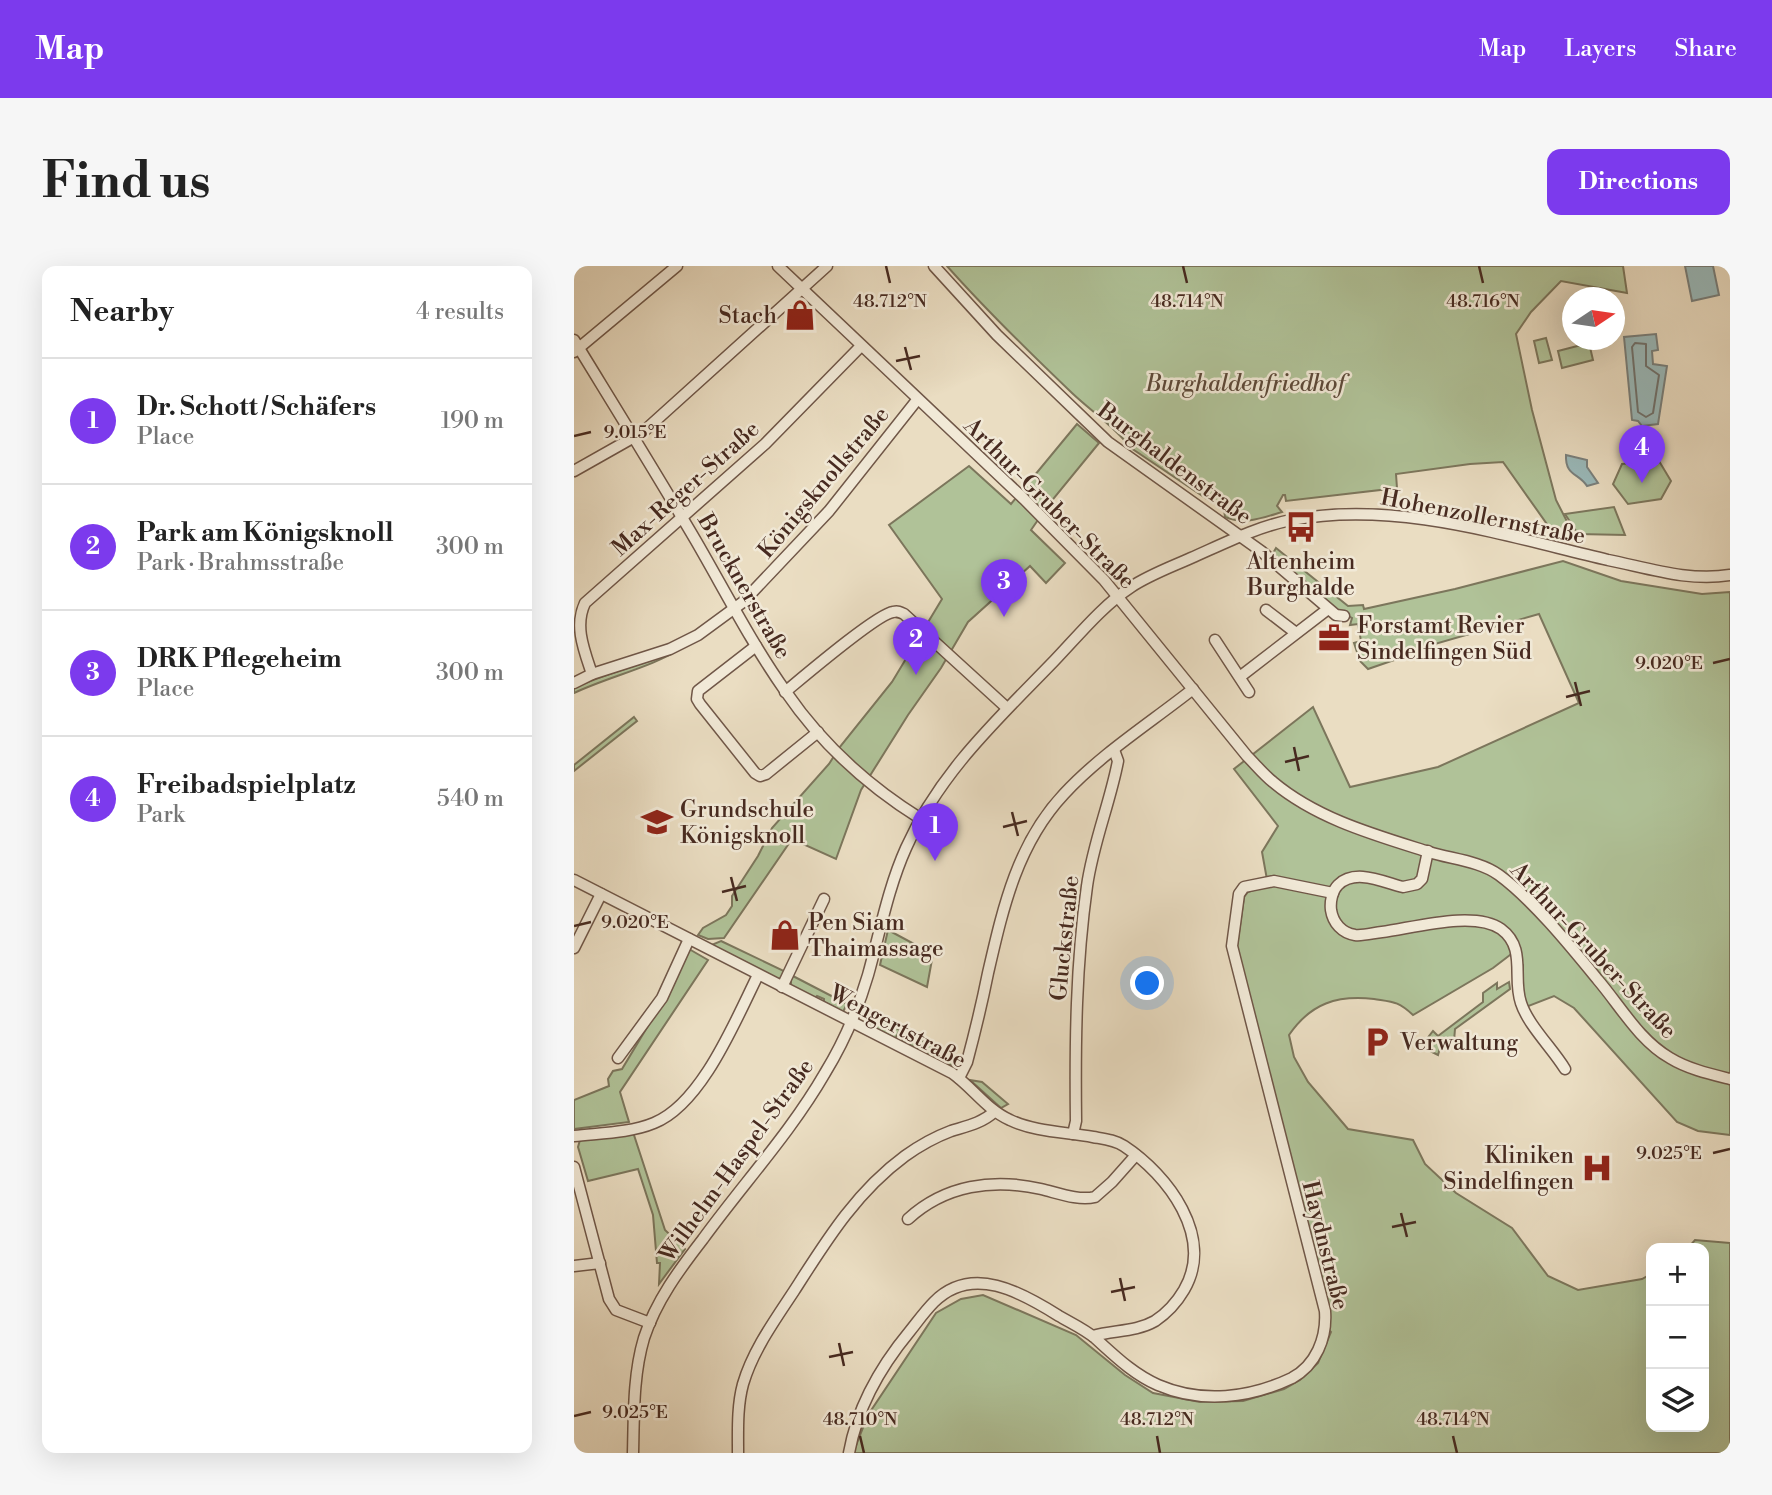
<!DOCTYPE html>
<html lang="en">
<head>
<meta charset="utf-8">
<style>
	:root { --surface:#fff; --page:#f6f6f6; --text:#222; --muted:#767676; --line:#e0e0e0; --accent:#7c3aed }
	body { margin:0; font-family:"Libre Bodoni",serif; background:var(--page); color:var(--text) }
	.controls { position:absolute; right:21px; bottom:21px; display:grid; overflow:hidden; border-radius:14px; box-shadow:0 7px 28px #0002 }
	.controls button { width:63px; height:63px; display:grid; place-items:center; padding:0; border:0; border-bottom:2px solid var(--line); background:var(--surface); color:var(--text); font:35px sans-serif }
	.compass { position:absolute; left:988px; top:21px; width:63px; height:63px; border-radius:50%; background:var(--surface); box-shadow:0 7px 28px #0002; rotate:77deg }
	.you { position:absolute; left:574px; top:718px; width:24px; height:24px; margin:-18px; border:5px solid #fff; border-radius:50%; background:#1a73e8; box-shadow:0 0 0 10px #1a73e833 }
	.badge { display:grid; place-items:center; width:46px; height:46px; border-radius:50%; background:var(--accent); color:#fff; font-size:23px; font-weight:700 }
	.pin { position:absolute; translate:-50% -58px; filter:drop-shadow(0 2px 4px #0008) }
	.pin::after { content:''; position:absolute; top:37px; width:24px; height:21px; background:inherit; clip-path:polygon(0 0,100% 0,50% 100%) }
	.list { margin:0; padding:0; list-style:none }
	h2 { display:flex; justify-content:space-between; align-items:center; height:91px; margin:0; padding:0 28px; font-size:30px }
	h2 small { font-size:23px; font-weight:400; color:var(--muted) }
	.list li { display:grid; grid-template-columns:46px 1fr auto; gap:21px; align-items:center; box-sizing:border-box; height:126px; padding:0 28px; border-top:2px solid var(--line) }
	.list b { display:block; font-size:26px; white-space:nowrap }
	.list p { margin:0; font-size:23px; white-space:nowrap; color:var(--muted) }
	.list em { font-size:23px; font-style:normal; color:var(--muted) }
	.icon { flex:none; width:38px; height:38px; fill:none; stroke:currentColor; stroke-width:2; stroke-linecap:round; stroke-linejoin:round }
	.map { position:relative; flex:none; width:1156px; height:1187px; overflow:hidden; border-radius:14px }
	header { display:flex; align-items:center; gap:42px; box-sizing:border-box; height:98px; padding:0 35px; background:var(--accent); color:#fff }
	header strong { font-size:33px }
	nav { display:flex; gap:38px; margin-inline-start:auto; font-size:24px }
	.intro { display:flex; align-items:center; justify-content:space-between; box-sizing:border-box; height:168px; padding:0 42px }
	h1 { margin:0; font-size:49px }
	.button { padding:18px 32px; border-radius:14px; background:var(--accent); color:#fff; font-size:24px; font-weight:700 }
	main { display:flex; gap:42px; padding:0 42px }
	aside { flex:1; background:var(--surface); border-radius:14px; box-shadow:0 7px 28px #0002 }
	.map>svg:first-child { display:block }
	.green { fill:#b0c298; stroke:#7c765c; stroke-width:2 }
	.water { fill:#9ababb; stroke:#79807d; stroke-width:2 }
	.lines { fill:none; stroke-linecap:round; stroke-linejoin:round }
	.shore { stroke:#70726e; stroke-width:2 }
	.minor-casing { stroke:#705748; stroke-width:13 }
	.minor { stroke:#f1e9d7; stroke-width:10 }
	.ticks { fill:none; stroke:#472a20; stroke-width:2.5 }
	.labels { text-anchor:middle; stroke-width:5; stroke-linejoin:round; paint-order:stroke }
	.poi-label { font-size:23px; fill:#472a20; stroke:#f1e9d7; text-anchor:start }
	.park-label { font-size:23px; font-style:italic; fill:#5c4838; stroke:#f1e9d7 }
	.street-label { font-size:23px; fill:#472a20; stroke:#f1e9d7 }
	.ticks-label { font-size:18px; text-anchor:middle; fill:#472a20; stroke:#f1e9d7; stroke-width:5; stroke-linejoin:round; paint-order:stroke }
</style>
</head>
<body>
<header>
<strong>Map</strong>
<nav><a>Map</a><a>Layers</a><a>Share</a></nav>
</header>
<div class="intro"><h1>Find us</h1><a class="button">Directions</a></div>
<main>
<aside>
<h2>Nearby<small>4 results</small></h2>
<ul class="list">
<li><span class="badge">1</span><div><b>Dr. Schott / Schäfers</b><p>Place</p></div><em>190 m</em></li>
<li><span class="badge">2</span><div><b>Park am Königsknoll</b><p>Park · Brahmsstraße</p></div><em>300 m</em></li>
<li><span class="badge">3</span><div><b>DRK Pflegeheim</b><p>Place</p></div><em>300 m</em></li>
<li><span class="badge">4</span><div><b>Freibadspielplatz</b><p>Park</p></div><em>540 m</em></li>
</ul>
</aside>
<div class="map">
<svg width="1156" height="1187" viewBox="0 0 1156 1187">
	<rect width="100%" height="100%" fill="#eaddc2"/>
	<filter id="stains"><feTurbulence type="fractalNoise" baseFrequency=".00286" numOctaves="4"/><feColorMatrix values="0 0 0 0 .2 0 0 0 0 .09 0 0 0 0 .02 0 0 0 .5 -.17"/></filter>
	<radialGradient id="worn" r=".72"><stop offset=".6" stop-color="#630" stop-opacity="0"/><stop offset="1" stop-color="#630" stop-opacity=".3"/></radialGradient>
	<g class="green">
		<path d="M373,0H1049L1053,27L987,15L957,46L942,68L958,144L982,234L1002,273L980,268L929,196L896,198L822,208L823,222L712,235L711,229H709L703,240L708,246C688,252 671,259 651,251L649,236L639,237L557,182C541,161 517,145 498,127C455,86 413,45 373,0Z"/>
		<path d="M972,72L978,94L965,97L960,75Z"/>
		<path d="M1015,77L1019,94L988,102L984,85Z"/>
		<path d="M503,158L525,177L475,238L457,264L491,297L472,317L456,300L394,356L367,402L334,449L287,524L262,593L218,573L150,672L134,673L124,669L129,662L152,649L158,640V630L184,590L198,562L255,498L265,482L318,416L368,333L315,259L395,200L437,238Z"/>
		<path d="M1085,195L1097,215L1087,233L1054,238L1039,218L1048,198Z"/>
		<path d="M1040,241L1051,269L1004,268L991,248Z"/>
		<path d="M702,282L774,340L789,339L790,343L881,323L989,295L1047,315L1128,328L1156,326V869L1124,865L1103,856L1000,742L980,730L952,741L949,728V699L936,689L919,702L839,749C824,735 819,736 800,733C763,729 737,737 715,769L720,791L734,816L774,863L839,874L851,898L882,927L938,962L974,1010L1004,1024L1068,1013L1077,1008V1161H1130V982H1114L1121,974L1156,977V1187H279L294,1149L362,1047L387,1033L409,1029L502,1069L551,1109L579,1127L626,1136L669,1135L710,1123L726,1114L744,1097L757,1066L755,1064L663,681L670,631L674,626L694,619L688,586L704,560L660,503L739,441L776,521L864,501L1005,437L965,348L826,388V392L794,403L786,395L780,377L787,375L784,358L776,359L778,352L759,342L698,289Z"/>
		<path d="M110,381C76,402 36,410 0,427V422C36,405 74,398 110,381Z"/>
		<path d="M60,451L63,455L0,505V499Z"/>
		<path d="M314,664L359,688L353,721L306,699Z"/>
		<path d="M147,675L212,706L205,714L135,680Z"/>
		<path d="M115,683L134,694L46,826L55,856L0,863V834L35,820L34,813L39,805L48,803L101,715Z"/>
		<path d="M217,709L273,738L269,746L250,736V733L243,730L241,732L217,720Z"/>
		<path d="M935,716L936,723L881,763L880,775L866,782L864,789L856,785L852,774L859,765L864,770L909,736V727L923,717V723Z"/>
		<path d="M296,749L326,764L321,773L292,758Z"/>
		<path d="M331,766L386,794L380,799H374L328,775Z"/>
		<path d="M396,814L408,816L434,838L427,842Z"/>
		<path d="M59,866L91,964L111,983L85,1018L86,997H83L79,949L64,903L14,915L4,881L6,874Z"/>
	</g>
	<g class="water">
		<path d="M1111,0H1139L1145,29L1118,35Z"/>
		<path d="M1082,68L1084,84L1078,85L1079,98L1093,100L1084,158L1068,160L1064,155L1058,154L1050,71Z"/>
		<path d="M992,189L1013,194V201L1024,217L1013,220C1005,207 991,210 992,189Z"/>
	</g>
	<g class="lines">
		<path class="shore" d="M1061,77L1072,78V100L1085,109L1079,147L1072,151L1064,146L1058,81Z"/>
		<defs>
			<g id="minor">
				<path d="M204,0L450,233L530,314L673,490C682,499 690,509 699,516C743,553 801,569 855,586C877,593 906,595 925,609C959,634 997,681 1024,714C1047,741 1065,774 1096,792C1114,803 1136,808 1156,813"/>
				<path d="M360,0L423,69L534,176L687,285L762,349L770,350"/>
				<path d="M0,74C41,141 82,207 122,275C151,325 178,378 212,426C247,477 294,520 347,553"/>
				<path d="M0,86L103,0"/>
				<path d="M0,205L69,166L253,0"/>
				<path d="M692,344L722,367"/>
				<path d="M641,374L675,426"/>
				<path d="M182,380L124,425L123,433L126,438L181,507L186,510L192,508L244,466"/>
				<path d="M18,408C10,384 0,360 11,337L191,178L287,80"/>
				<path d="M667,410L754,343"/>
				<path d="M0,417L18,408L96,383L124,369L169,336L255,245L343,134"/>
				<path d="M211,426C228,412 303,348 319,346C324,345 326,346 330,348L433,442"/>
				<path d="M854,585L848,613L843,618L829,621C809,616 781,602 764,619C758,625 756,636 757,644C759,657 768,667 781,669C789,670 799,667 808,666C839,662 900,644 927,663C953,682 938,712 947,737C954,759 979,783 991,803"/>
				<path d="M0,614L378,807C398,821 413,844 436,854C461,866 492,866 519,871C530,873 541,874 550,880C594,909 641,971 610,1024C603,1036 593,1047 581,1055C562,1066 539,1064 519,1070"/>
				<path d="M0,682L27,628"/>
				<path d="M208,721L250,633"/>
				<path d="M44,792L88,732L115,673"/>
				<path d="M385,812L393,796C401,766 408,737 414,707C429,642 443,578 490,528C527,488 576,457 619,423"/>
				<path d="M499,868L502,855C501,776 502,698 513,620C519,577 536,537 544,495L540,484"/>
				<path d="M0,870C26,867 56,867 80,857C128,838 162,753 184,709"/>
				<path d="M0,901L35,1033L42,1044L76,1057"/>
				<path d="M334,953C371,919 419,912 467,923C484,927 504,935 521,931L538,916L562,889"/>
				<path d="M0,1000L26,997"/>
				<path d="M59,1187C60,1149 59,1109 70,1072C82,1035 105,1004 129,973C169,918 217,866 251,807C270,776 284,743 294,709C306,666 314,622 332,582C366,506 423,454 480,395C504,370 528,340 557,321C575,309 597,301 617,292C649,278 682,261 717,254C823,234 931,270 1034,294C1074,302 1115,316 1156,309"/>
				<path d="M164,1187C164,1164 163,1140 169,1118C179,1084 201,1054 220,1025C252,975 282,926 331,890C345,880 361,871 377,865C393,860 408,857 420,846"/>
				<path d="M275,1187C283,1142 307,1100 336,1065C344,1055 351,1045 360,1036C398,998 447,1026 485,1050C497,1057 510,1063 521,1072C541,1090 559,1108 584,1119C628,1138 676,1132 718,1112C742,1099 753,1072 751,1045L658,680L665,628L670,621L700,615L759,627"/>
			</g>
		</defs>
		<use href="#minor" class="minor-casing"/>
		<use href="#minor" class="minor"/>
	</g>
	<path class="ticks" d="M312,0L316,17M609,0L613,17M905,0L909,17M331,81L337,104M322,95L346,90M0,170L17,166M1139,397L1156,393M1001,416L1007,440M992,431L1016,425M720,481L725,505M711,496L735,490M438,546L444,570M429,561L453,555M157,611L163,635M148,626L172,620M0,660L17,656M1139,887L1156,883M827,947L833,971M818,961L842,956M546,1012L551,1035M537,1026L561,1021M265,1077L270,1100M255,1091L279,1086M0,1150L17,1146M286,1170L290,1187M583,1170L586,1187M879,1170L883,1187"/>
	<defs>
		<symbol id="shop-bare" viewBox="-9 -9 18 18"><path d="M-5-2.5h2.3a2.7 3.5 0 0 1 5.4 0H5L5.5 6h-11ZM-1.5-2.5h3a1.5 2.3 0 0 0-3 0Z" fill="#8f2418" stroke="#f1e9d7" stroke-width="2.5" paint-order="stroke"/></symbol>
		<symbol id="bus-bare" viewBox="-9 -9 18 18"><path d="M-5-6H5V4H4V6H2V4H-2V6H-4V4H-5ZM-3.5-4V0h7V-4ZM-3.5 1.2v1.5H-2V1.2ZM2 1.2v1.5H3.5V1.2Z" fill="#8f2418" stroke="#f1e9d7" stroke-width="2.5" paint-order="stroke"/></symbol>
		<symbol id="office-bare" viewBox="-9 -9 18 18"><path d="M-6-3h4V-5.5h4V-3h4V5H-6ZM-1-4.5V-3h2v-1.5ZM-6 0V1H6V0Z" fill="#8f2418" stroke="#f1e9d7" stroke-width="2.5" paint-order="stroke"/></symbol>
		<symbol id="school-bare" viewBox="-9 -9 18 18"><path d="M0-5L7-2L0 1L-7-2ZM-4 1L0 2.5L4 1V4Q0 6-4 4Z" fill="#8f2418" stroke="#f1e9d7" stroke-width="2.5" paint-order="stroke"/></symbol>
		<symbol id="parking-bare" viewBox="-9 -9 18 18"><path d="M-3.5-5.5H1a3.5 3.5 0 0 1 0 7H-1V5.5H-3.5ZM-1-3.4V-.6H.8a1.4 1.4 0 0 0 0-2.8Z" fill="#8f2418" stroke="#f1e9d7" stroke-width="2.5" paint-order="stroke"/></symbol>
		<symbol id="hospital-bare" viewBox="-9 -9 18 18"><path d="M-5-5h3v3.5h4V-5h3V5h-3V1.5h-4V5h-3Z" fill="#8f2418" stroke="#f1e9d7" stroke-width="2.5" paint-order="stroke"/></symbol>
	</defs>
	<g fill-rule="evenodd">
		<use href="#shop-bare" x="204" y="27" width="44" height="44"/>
		<use href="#bus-bare" x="705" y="239" width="44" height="44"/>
		<use href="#office-bare" x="738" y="350" width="44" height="44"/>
		<use href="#school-bare" x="61" y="534" width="44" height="44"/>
		<use href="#shop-bare" x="189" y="647" width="44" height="44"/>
		<use href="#parking-bare" x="781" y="754" width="44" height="44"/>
		<use href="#hospital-bare" x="1001" y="880" width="44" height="44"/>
	</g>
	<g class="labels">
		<g class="poi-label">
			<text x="203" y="57" text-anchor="end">Stach</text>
			<text x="727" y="303" text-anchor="middle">Altenheim<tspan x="727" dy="26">Burghalde</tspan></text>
			<text x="783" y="367">Forstamt Revier<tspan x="783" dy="26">Sindelfingen Süd</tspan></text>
			<text x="106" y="551">Grundschule<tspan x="106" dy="26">Königsknoll</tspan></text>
			<text x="234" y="664">Pen Siam<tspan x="234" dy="26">Thaimassage</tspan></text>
			<text x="826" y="784">Verwaltung</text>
			<text x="1000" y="897" text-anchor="end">Kliniken<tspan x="1000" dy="26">Sindelfingen</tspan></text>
		</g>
		<g class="park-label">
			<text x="671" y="125">Burghaldenfriedhof</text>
		</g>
		<g class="street-label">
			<text transform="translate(601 197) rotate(37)" y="8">Burghaldenstraße</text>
			<text transform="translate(249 216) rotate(-50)" y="8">Königsknollstraße</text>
			<text transform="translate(111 222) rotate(-42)" y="8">Max-Reger-Straße</text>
			<text transform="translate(476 237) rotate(45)" y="8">Arthur-Gruber-Straße</text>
			<text transform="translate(909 250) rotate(11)" y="8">Hohenzollernstraße</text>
			<text transform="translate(171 320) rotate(60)" y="8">Brucknerstraße</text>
			<text transform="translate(490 672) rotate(-84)" y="8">Gluckstraße</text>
			<text transform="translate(1020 684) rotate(47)" y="8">Arthur-Gruber-Straße</text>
			<text transform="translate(324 760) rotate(28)" y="8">Wengertstraße</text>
			<text transform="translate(162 894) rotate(-54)" y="8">Wilhelm-Haspel-Straße</text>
			<text transform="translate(752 979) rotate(76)" y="8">Haydnstraße</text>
		</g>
	</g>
	<g class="ticks-label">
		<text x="316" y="41">48.712°N</text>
		<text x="613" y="41">48.714°N</text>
		<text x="909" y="41">48.716°N</text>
		<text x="61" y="172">9.015°E</text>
		<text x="1095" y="403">9.020°E</text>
		<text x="61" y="662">9.020°E</text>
		<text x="1095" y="893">9.025°E</text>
		<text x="61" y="1152">9.025°E</text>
		<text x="286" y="1159">48.710°N</text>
		<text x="583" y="1159">48.712°N</text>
		<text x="879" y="1159">48.714°N</text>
	</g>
	<rect width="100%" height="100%" filter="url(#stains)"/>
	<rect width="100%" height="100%" fill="url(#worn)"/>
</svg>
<div class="controls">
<button>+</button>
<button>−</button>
<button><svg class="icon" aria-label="layers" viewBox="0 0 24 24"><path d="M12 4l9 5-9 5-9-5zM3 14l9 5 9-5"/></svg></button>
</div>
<svg class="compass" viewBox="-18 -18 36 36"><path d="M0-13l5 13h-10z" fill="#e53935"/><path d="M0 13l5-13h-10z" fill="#767676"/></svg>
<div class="you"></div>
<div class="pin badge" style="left:361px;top:595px">1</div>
<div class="pin badge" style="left:342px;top:409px">2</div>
<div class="pin badge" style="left:430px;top:351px">3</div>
<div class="pin badge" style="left:1068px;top:217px">4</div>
</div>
</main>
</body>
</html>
